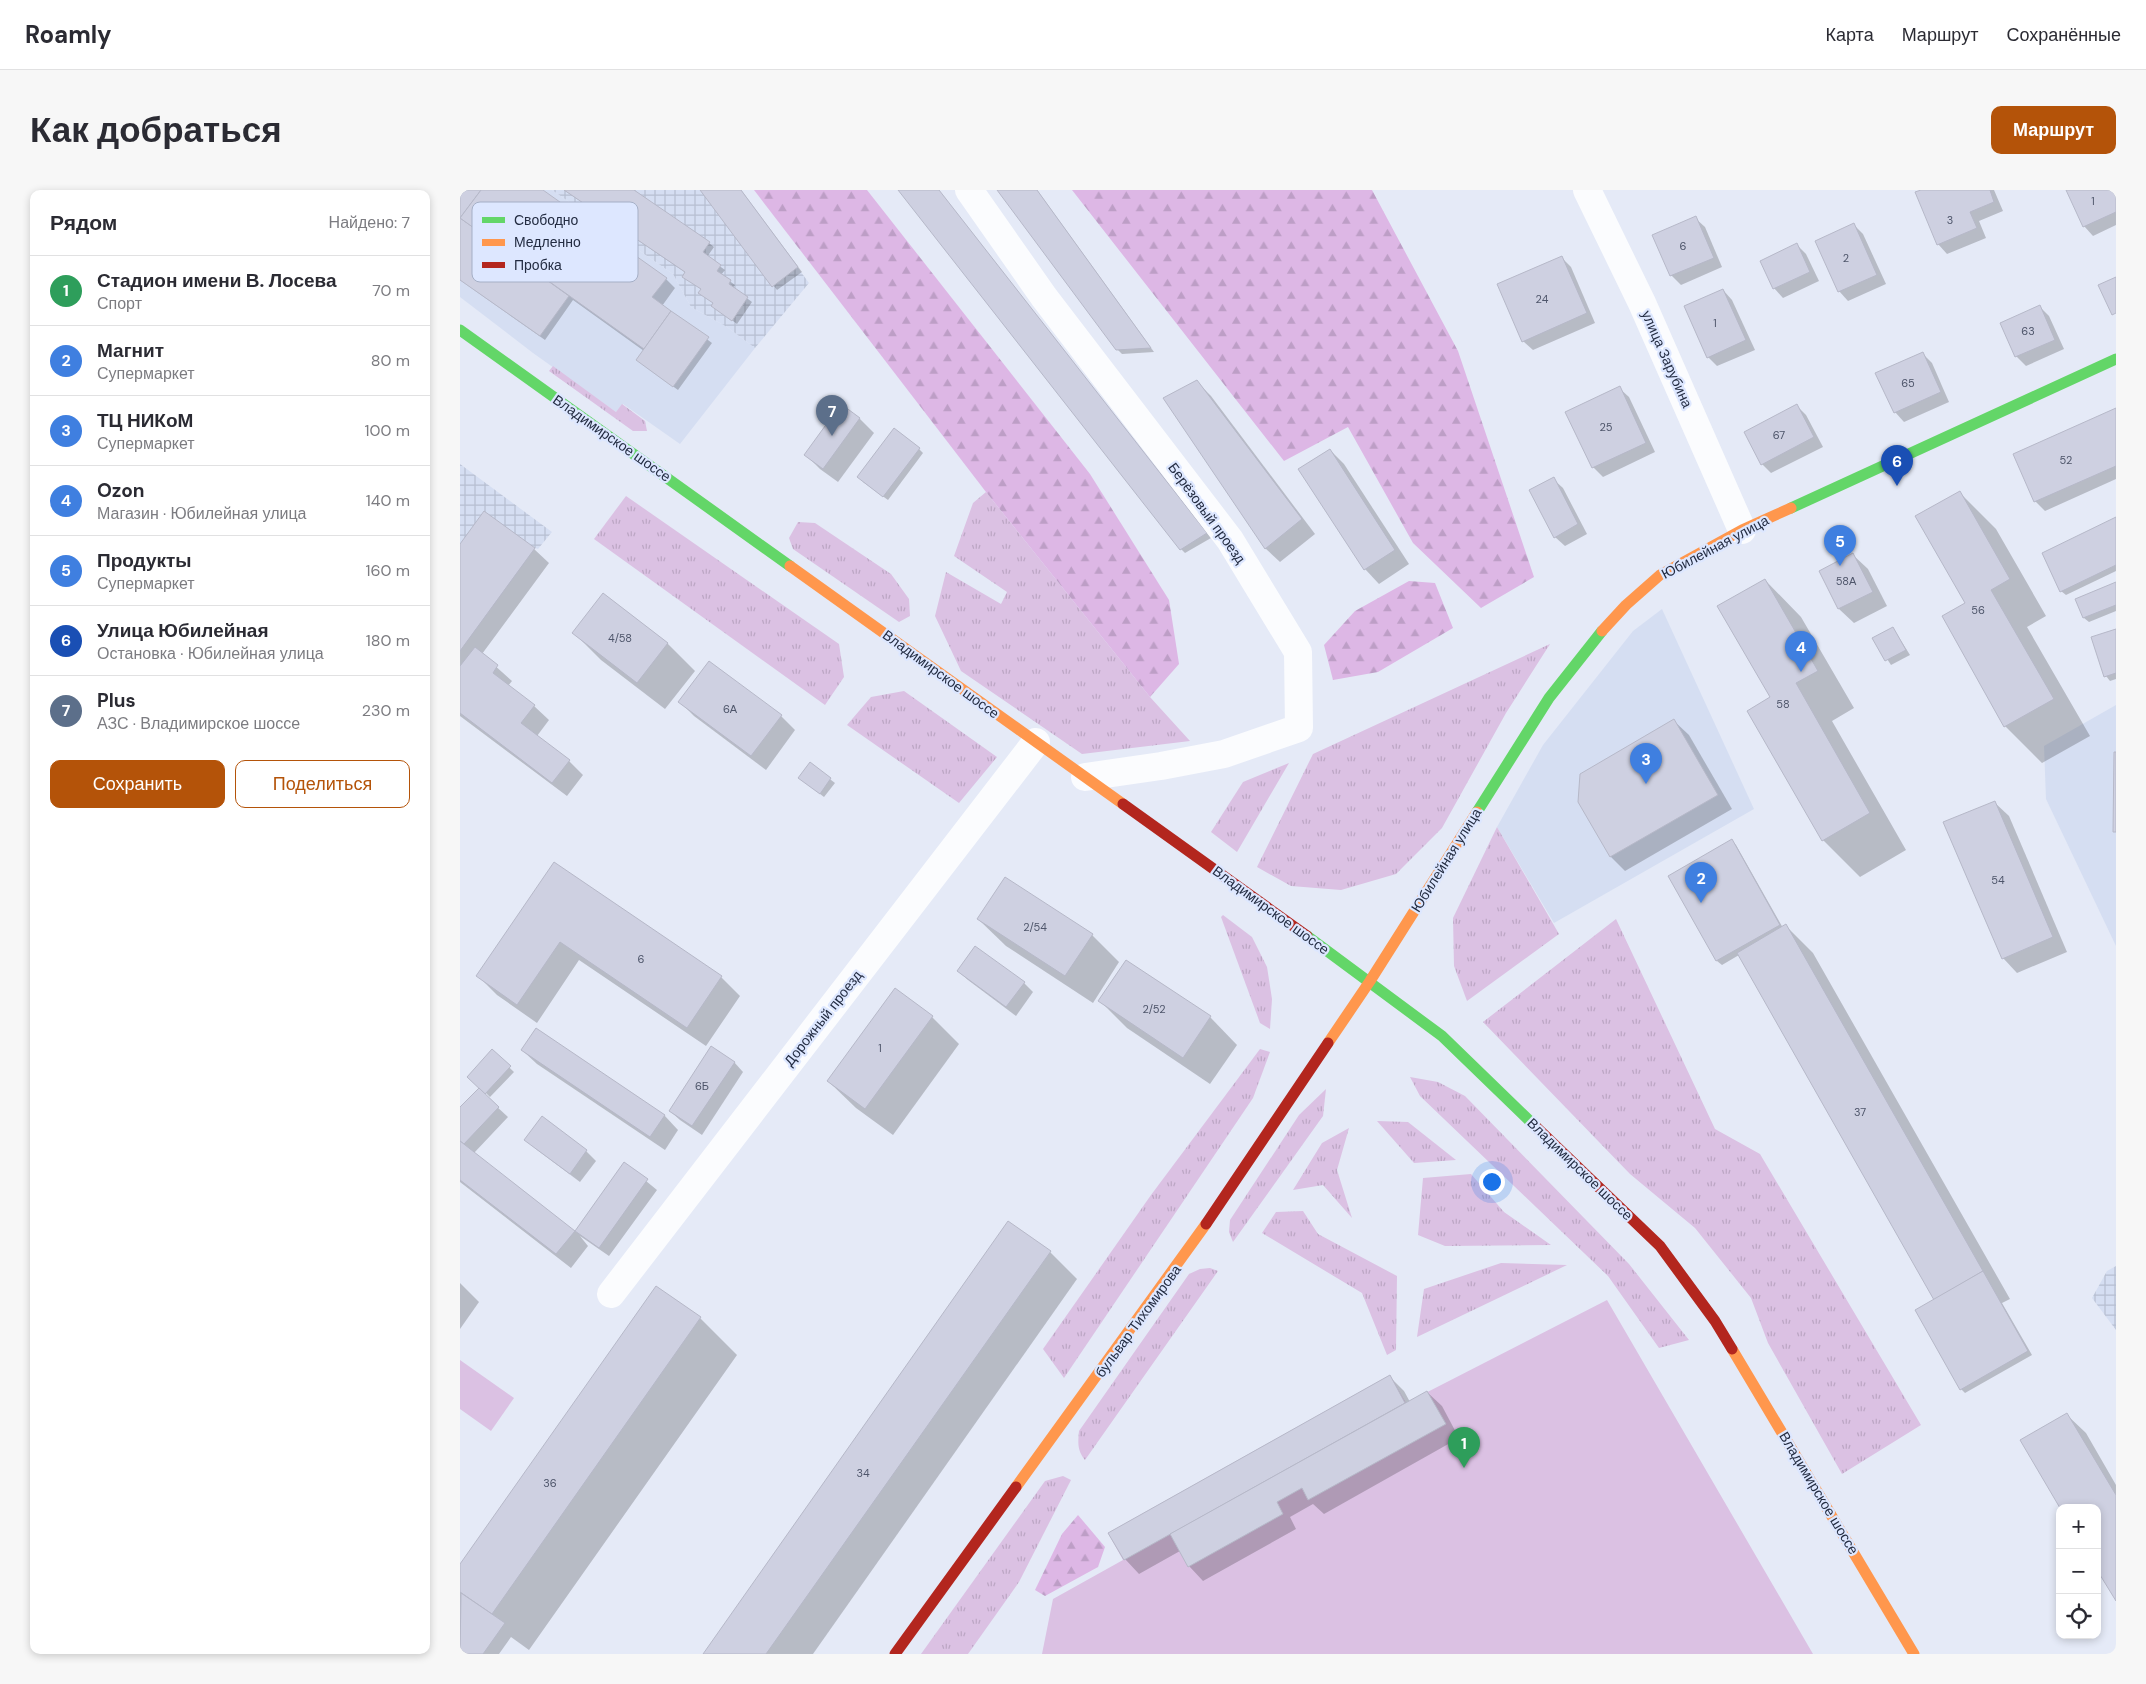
<!DOCTYPE html>
<html lang="ru">
<head>
<meta charset="utf-8">
<style>
	:root { --surface:#fff; --page:#f7f7f7; --text:#2b2b33; --muted:#7c7c81; --line:#e1e1e2; --accent:#b45309 }
	body { margin:0; font-family:"DM Sans",sans-serif; background:var(--page); color:var(--text) }
	.controls { position:absolute; right:15px; bottom:15px; display:grid; overflow:hidden; border-radius:10px; box-shadow:0 2px 8px #0003 }
	.controls button { width:45px; height:45px; display:grid; place-items:center; padding:0; border:0; border-bottom:1px solid var(--line); background:var(--surface); color:var(--text); font:25px sans-serif }
	.you { position:absolute; left:1031px; top:991px; width:18px; height:18px; margin:-12px; border:4px solid #fff; border-radius:50%; background:#1a73e8; box-shadow:0 0 0 8px #1a73e833 }
	.badge { display:grid; place-items:center; width:32px; height:32px; border-radius:50%; background:var(--accent); color:#fff; font-size:16px; font-weight:700 }
	.pin { position:absolute; translate:-50% -41px; filter:drop-shadow(0 1px 2px #0008) }
	.pin::after { content:''; position:absolute; top:26px; width:18px; height:15px; background:inherit; clip-path:polygon(0 0,100% 0,50% 100%) }
	.list { margin:0; padding:0; list-style:none }
	h2 { display:flex; justify-content:space-between; align-items:center; height:65px; margin:0; padding:0 20px; font-size:21px }
	h2 small { font-size:16px; font-weight:400; color:var(--muted) }
	.list li { display:grid; grid-template-columns:32px 1fr auto; gap:15px; align-items:center; box-sizing:border-box; height:70px; padding:0 20px; border-top:1px solid var(--line) }
	.list b { display:block; font-size:19px; white-space:nowrap }
	.list p { margin:0; font-size:16px; white-space:nowrap; color:var(--muted) }
	.list em { font-size:16px; font-style:normal; color:var(--muted) }
	.actions { display:flex; gap:10px; padding:15px 20px }
	.actions a { flex:1; padding:11px 0; border:1px solid var(--accent); border-radius:10px; text-align:center; font-size:18px; color:var(--accent) }
	.actions .main { background:var(--accent); color:#fff }
	.icon { flex:none; width:28px; height:28px; fill:none; stroke:currentColor; stroke-width:2; stroke-linecap:round; stroke-linejoin:round }
	.map { position:relative; flex:none; width:1656px; height:1464px; overflow:hidden; border-radius:10px }
	header { display:flex; align-items:center; gap:30px; box-sizing:border-box; height:70px; padding:0 25px; background:var(--surface); border-bottom:1px solid var(--line) }
	header strong { font-size:24px }
	nav { display:flex; gap:28px; margin-inline-start:auto; font-size:18px }
	.intro { display:flex; align-items:center; justify-content:space-between; box-sizing:border-box; height:120px; padding:0 30px }
	h1 { margin:0; font-size:35px }
	.button { padding:12px 22px; border-radius:10px; background:var(--accent); color:#fff; font-size:18px; font-weight:700 }
	main { display:flex; gap:30px; padding:0 30px }
	aside { flex:1; background:var(--surface); border-radius:10px; box-shadow:0 2px 8px #0003 }
	.map>svg:first-child { display:block }
	.built { fill:#d5def2 }
	.industrial { fill:url(#industrial-grid) }
	.grass { fill:url(#grass-tufts) }
	.forest { fill:url(#forest-firs) }
	.green { fill:#dbc1e3 }
	.shadow { fill:#0003 }
	.building { fill:#ced0e1; stroke:#b6b8c8 }
	.lines { fill:none; stroke-linecap:round; stroke-linejoin:round }
	.street { stroke:#fbfcfe; stroke-width:28 }
	.fast { stroke:#63d668; stroke-width:11 }
	.slow { stroke:#ff974d; stroke-width:11 }
	.jam { stroke:#b3261e; stroke-width:11 }
	.labels { text-anchor:middle; stroke-width:4.5; stroke-linejoin:round; paint-order:stroke }
	.number-label { font-size:11px; fill:#4e556a }
	.street-label { font-size:14px; fill:#232c42; stroke:#dde7ff }
	.key { fill:#dde7ff; stroke:#a5afc6; stroke-width:1 }
	.key-label { font-size:14px; fill:#232c42 }
</style>
</head>
<body>
<header>
<strong>Roamly</strong>
<nav><a>Карта</a><a>Маршрут</a><a>Сохранённые</a></nav>
</header>
<div class="intro"><h1>Как добраться</h1><a class="button">Маршрут</a></div>
<main>
<aside>
<h2>Рядом<small>Найдено: 7</small></h2>
<ul class="list">
<li><span class="badge" style="background:#2e9e5b">1</span><div><b>Стадион имени В. Лосева</b><p>Спорт</p></div><em>70 m</em></li>
<li><span class="badge" style="background:#3f7fe0">2</span><div><b>Магнит</b><p>Супермаркет</p></div><em>80 m</em></li>
<li><span class="badge" style="background:#3f7fe0">3</span><div><b>ТЦ НИКоМ</b><p>Супермаркет</p></div><em>100 m</em></li>
<li><span class="badge" style="background:#3f7fe0">4</span><div><b>Ozon</b><p>Магазин · Юбилейная улица</p></div><em>140 m</em></li>
<li><span class="badge" style="background:#3f7fe0">5</span><div><b>Продукты</b><p>Супермаркет</p></div><em>160 m</em></li>
<li><span class="badge" style="background:#1a4fb4">6</span><div><b>Улица Юбилейная</b><p>Остановка · Юбилейная улица</p></div><em>180 m</em></li>
<li><span class="badge" style="background:#5c6f8a">7</span><div><b>Plus</b><p>АЗС · Владимирское шоссе</p></div><em>230 m</em></li>
</ul>
<div class="actions"><a class="main">Сохранить</a><a>Поделиться</a></div>
</aside>
<div class="map">
<svg width="1656" height="1464" viewBox="0 0 1656 1464">
	<defs>
		<pattern id="industrial-grid" width="8" height="8" patternUnits="userSpaceOnUse" patternTransform="scale(1.25)"><rect width="8" height="8" fill="#d5def2"/><path d="M0 4h8M4 0v8" fill="none" stroke="#b7bfd1"/></pattern>
		<pattern id="grass-tufts" width="24" height="20" patternUnits="userSpaceOnUse" patternTransform="scale(1.25)"><rect width="24" height="20" fill="#dbc1e3"/><path d="M3 7l-1-3M5 7V3M7 7l1-3M15 17l-1-3M17 17v-4M19 17l1-3" fill="none" stroke="#bca6c4"/></pattern>
		<pattern id="forest-firs" width="22" height="20" patternUnits="userSpaceOnUse" patternTransform="scale(1.25)"><rect width="22" height="20" fill="#ddb7e5"/><path d="M5 1l3.5 6h-7zM16 11l3.5 6h-7z" fill="#bd9ec6"/></pattern>
	</defs>
	<rect width="100%" height="100%" fill="#e5eaf7"/>
	<g class="built">
		<path d="M0,0H92L213,84L231,117L267,137L295,158L220,254L163,214L156,222L73,163L0,107Z"/>
		<path d="M1202,419L1294,619L1094,733L1037,637L1083,555L1173,441Z"/>
		<path d="M1656,515V756L1586,609L1584,556Z"/>
	</g>
	<g class="industrial">
		<path d="M92,0H281L349,93L295,158L267,137L231,117L213,84Z"/>
		<path d="M0,274L92,342L78,359L75,358L0,461Z"/>
		<path d="M1656,1076V1140L1632,1108L1647,1081Z"/>
	</g>
	<g class="grass">
		<path d="M93,176L156,222L162,214L185,231L187,241H173L89,181Z"/>
		<path d="M526,302L690,507L730,551L622,564L501,481L475,426L486,382L541,414L547,402L494,366L513,313Z"/>
		<path d="M166,306L379,454L384,487L365,515L134,349Z"/>
		<path d="M338,332L355,333L431,384L449,409L450,426L439,432L333,359L329,348Z"/>
		<path d="M1090,454L1046,523L982,638L936,684L881,700L831,696L797,677L853,564Z"/>
		<path d="M444,501L537,567L499,613L387,535L411,507Z"/>
		<path d="M829,573L777,662L751,642L783,592Z"/>
		<path d="M1037,637L1099,744L1007,811L994,776L993,728Z"/>
		<path d="M763,725L792,747L807,777L812,809L810,839L800,833L761,727Z"/>
		<path d="M1156,729L1255,939L1300,964L1461,1235L1382,1284L1308,1153L1291,1108L1235,1038L1170,984L1023,832Z"/>
		<path d="M800,859L810,862L793,908L604,1188L583,1159L691,1005Z"/>
		<path d="M950,887L978,892L1005,906L1169,1074L1229,1150L1199,1158L1148,1086L960,906Z"/>
		<path d="M866,899L863,926L773,1052L769,1042L770,1030L839,925Z"/>
		<path d="M917,931L948,932L996,970L954,973Z"/>
		<path d="M889,938L877,980L892,1028L863,995L833,1000L862,953Z"/>
		<path d="M1011,984L1044,1022L1091,1055L985,1056L958,1045L963,988Z"/>
		<path d="M843,1021L858,1044L937,1086L936,1160L927,1165L902,1103L802,1043L816,1022Z"/>
		<path d="M1041,1073L1107,1075L957,1147L964,1099Z"/>
		<path d="M750,1078L758,1081L625,1270C617,1260 618,1253 619,1241L729,1084L740,1079Z"/>
		<path d="M603,1286L611,1290L559,1392L508,1464H461L585,1291Z"/>
	</g>
	<g class="forest">
		<path d="M294,0H407L630,284L709,410L719,474L690,507L526,302Z"/>
		<path d="M612,0H912L998,161L1074,387L1021,418L953,353L888,237L824,271Z"/>
		<path d="M949,391L975,393L993,438L918,482L873,490L864,455L895,421Z"/>
		<path d="M618,1325L645,1357L638,1377L585,1406L575,1400L602,1344Z"/>
	</g>
	<g class="green">
		<path d="M1147,1110L1353,1464H582L593,1409L663,1370L648,1343L930,1185L946,1213Z"/>
		<path d="M0,1170L54,1208L31,1241L0,1219Z"/>
	</g>
	<g class="shadow">
		<path d="M0,0H81L206,89L215,98L202,116L252,153L218,200L182,174L184,161L113,110L85,150L0,90Z"/>
		<path d="M104,0H172L249,53L254,57L247,67L265,80L261,85L275,95L273,98L292,112L277,134L253,116L254,114L242,100L224,86L226,83Z"/>
		<path d="M241,0H281L342,82L317,100Z"/>
		<path d="M439,0H478L751,348L725,363L721,359Z"/>
		<path d="M538,0H577L694,162L662,164L657,159Z"/>
		<path d="M1464,0H1534L1543,21L1519,31L1526,48L1487,64L1478,54Z"/>
		<path d="M1607,0H1656V35L1633,46L1624,36Z"/>
		<path d="M1235,28L1245,37L1262,77L1221,95L1211,85Z"/>
		<path d="M1394,35L1403,44L1426,94L1388,111L1379,101Z"/>
		<path d="M1337,55L1346,64L1359,91L1323,108L1314,98Z"/>
		<path d="M1102,68L1111,77L1135,133L1073,160L1063,151Z"/>
		<path d="M1263,100L1272,110L1295,160L1257,176L1248,167Z"/>
		<path d="M1580,117L1589,126L1604,159L1566,176L1556,166L1542,134Z"/>
		<path d="M1462,163L1472,173L1489,212L1444,232L1435,222Z"/>
		<path d="M737,192L751,206L855,344L820,372L805,358Z"/>
		<path d="M1159,198L1169,207L1195,262L1143,287L1133,277Z"/>
		<path d="M381,216L400,229L414,243L378,292L360,279L346,265Z"/>
		<path d="M1337,216L1346,225L1363,257L1311,283L1302,274Z"/>
		<path d="M1656,220V289L1585,321L1575,311Z"/>
		<path d="M459,259L463,263L428,310L403,292Z"/>
		<path d="M870,260L884,274L949,374L919,394L905,379Z"/>
		<path d="M1093,289L1103,298L1127,344L1105,356L1095,347Z"/>
		<path d="M1499,302L1536,339L1586,426L1567,437L1630,546L1582,573L1545,536L1507,414Z"/>
		<path d="M1656,328V381L1606,405L1601,401Z"/>
		<path d="M0,356L74,359L89,373L22,464L52,491L48,496L74,516L89,530L77,546L109,571L123,585L107,606L0,526Z"/>
		<path d="M1393,365L1408,379L1427,416L1394,433L1379,419L1360,381Z"/>
		<path d="M1305,390L1341,427L1394,518L1372,531L1446,660L1400,687L1363,650L1312,508Z"/>
		<path d="M1656,393V421L1629,432L1624,428L1616,409Z"/>
		<path d="M1433,438L1450,465L1431,475L1414,449Z"/>
		<path d="M1656,440V489L1650,491L1646,486Z"/>
		<path d="M114,443L207,453L235,481L205,519L141,470Z"/>
		<path d="M220,512L321,526L335,540L306,580L234,526Z"/>
		<path d="M1214,531L1229,545L1272,619L1165,681L1151,667L1119,612Z"/>
		<path d="M350,574L375,593L364,607L339,588Z"/>
		<path d="M1534,612L1549,626L1607,762L1557,783L1543,768Z"/>
		<path d="M1272,651L1276,655L1323,738L1326,736L1353,763L1550,1109L1542,1113L1572,1165L1505,1203L1501,1199L1475,1110L1279,765L1262,775L1257,771L1210,686Z"/>
		<path d="M94,674L261,787L280,806L246,856L119,770L77,833L37,805L18,786Z"/>
		<path d="M518,729L632,745L659,772L633,813L546,756Z"/>
		<path d="M498,781L564,793L573,802L556,826L508,790Z"/>
		<path d="M640,811L750,827L777,855L750,894L667,838Z"/>
		<path d="M472,827L499,854L433,945L396,918L368,891Z"/>
		<path d="M62,860L204,925L218,940L205,960L77,874Z"/>
		<path d="M32,861L54,882L30,907L25,902L23,904L48,927L14,963L115,1042L164,973L197,1000L149,1066L120,1046L128,1056L111,1078L0,992V919L21,898Z"/>
		<path d="M274,872L283,882L242,945L220,930L210,921Z"/>
		<path d="M82,928L126,961L136,971L120,992L76,959L66,950Z"/>
		<path d="M590,1062L617,1089L353,1464H245Z"/>
		<path d="M0,1093L19,1112L0,1139Z"/>
		<path d="M240,1128L277,1165L69,1460L51,1447L39,1464H0V1376Z"/>
		<path d="M930,1187L944,1201L950,1212L967,1202L982,1216L999,1248L864,1324L853,1314L830,1327L836,1339L743,1391L729,1376L720,1361L679,1384L665,1369Z"/>
		<path d="M1607,1225L1626,1243L1656,1295V1409L1637,1318Z"/>
	</g>
	<g class="building">
		<path d="M0,0H21L0,28L109,106L80,146L0,90Z"/>
		<path d="M21,0H83L207,88L192,107L211,121L184,159L0,28Z"/>
		<path d="M104,0H174L250,52L243,62L261,75L257,81L271,90L269,94L288,107L272,131L251,116L253,113L238,103L241,99L222,87L225,82Z"/>
		<path d="M240,0H281L338,77L312,97Z"/>
		<path d="M438,0H479L747,343L720,360Z"/>
		<path d="M537,0H577L691,158L656,160Z"/>
		<path d="M1461,0H1530L1534,12L1510,22L1517,38L1477,55L1455,2Z"/>
		<path d="M1606,0H1656V22L1623,37Z"/>
		<path d="M1236,26L1254,68L1210,86L1192,45Z"/>
		<path d="M1394,33L1417,85L1378,102L1355,51Z"/>
		<path d="M1337,53L1350,82L1313,99L1300,71Z"/>
		<path d="M1102,66L1127,123L1062,152L1037,94Z"/>
		<path d="M1656,87V123L1652,125L1638,95Z"/>
		<path d="M1263,99L1286,150L1247,168L1224,116Z"/>
		<path d="M1580,115L1595,150L1555,167L1540,133Z"/>
		<path d="M211,121L249,147L213,197L176,170Z"/>
		<path d="M1463,162L1481,202L1434,223L1415,183Z"/>
		<path d="M737,190L842,329L805,359L703,208Z"/>
		<path d="M1160,196L1186,253L1132,278L1105,222Z"/>
		<path d="M381,214L400,228L363,279L344,265Z"/>
		<path d="M1337,214L1354,247L1301,275L1284,242Z"/>
		<path d="M1656,218V276L1574,312L1553,264Z"/>
		<path d="M434,238L460,258L423,307L397,287Z"/>
		<path d="M870,259L935,360L904,380L838,279Z"/>
		<path d="M1094,287L1118,334L1094,348L1069,300Z"/>
		<path d="M1500,301L1550,389L1531,400L1594,509L1544,537L1482,426L1505,413L1455,326Z"/>
		<path d="M24,321L75,358L0,461V354Z"/>
		<path d="M1656,327V375L1600,402L1582,363Z"/>
		<path d="M1393,363L1413,402L1378,419L1359,381Z"/>
		<path d="M1305,389L1358,481L1336,493L1410,623L1362,651L1287,521L1310,507L1257,416Z"/>
		<path d="M1656,392V415L1623,428L1615,409Z"/>
		<path d="M143,403L208,453L177,493L112,443Z"/>
		<path d="M1433,437L1446,460L1425,471L1412,448Z"/>
		<path d="M1656,439V483L1644,487L1631,447Z"/>
		<path d="M15,457L38,475L33,483L75,515L61,533L110,570L92,593L0,523V476Z"/>
		<path d="M249,471L322,525L291,566L218,512Z"/>
		<path d="M1214,529L1258,605L1150,667L1118,612L1120,584Z"/>
		<path d="M1654,562H1656V642H1653Z"/>
		<path d="M350,572L371,588L360,604L338,588Z"/>
		<path d="M1535,611L1593,747L1542,769L1483,632Z"/>
		<path d="M1272,649L1320,735L1256,771L1208,686Z"/>
		<path d="M94,672L262,786L227,838L100,752L57,815L16,786Z"/>
		<path d="M545,687L633,744L605,786L517,729Z"/>
		<path d="M1326,734L1523,1081L1474,1110L1277,763Z"/>
		<path d="M515,756L565,792L546,817L497,781Z"/>
		<path d="M666,770L751,826L723,868L638,811Z"/>
		<path d="M435,798L473,826L405,919L367,891Z"/>
		<path d="M76,838L205,925L190,947L61,860Z"/>
		<path d="M251,856L275,872L232,936L209,921Z"/>
		<path d="M32,859L51,876L25,904L7,887Z"/>
		<path d="M19,898L39,917L4,954L0,951V917Z"/>
		<path d="M82,926L127,960L110,984L64,950Z"/>
		<path d="M0,951L115,1041L96,1064L0,990Z"/>
		<path d="M164,972L188,989L139,1058L115,1041Z"/>
		<path d="M548,1031L591,1061L306,1464H243Z"/>
		<path d="M1523,1081L1568,1161L1500,1200L1455,1120Z"/>
		<path d="M196,1096L241,1127L32,1424L0,1402V1374Z"/>
		<path d="M930,1185L945,1213L664,1370L648,1343Z"/>
		<path d="M967,1201L986,1234L848,1310L842,1298L817,1312L823,1324L728,1377L710,1344Z"/>
		<path d="M1607,1223L1656,1305V1411L1637,1380V1318H1600L1560,1250Z"/>
		<path d="M1,1403L45,1433L23,1464H0Z"/>
	</g>
	<g class="lines">
		<g class="street">
			<path d="M509,0L584,107L770,350L838,462L839,538L764,564L701,576L625,587"/>
			<path d="M1127,0L1182,113L1282,340"/>
			<path d="M151,1104L576,552"/>
		</g>
		<g class="fast">
			<path d="M0,140L330,376"/>
			<path d="M1331,318L1656,169"/>
			<path d="M1017,622L1089,508L1142,441"/>
			<path d="M847,746L982,846L1076,937"/>
		</g>
		<g class="slow">
			<path d="M330,376L663,614"/>
			<path d="M1142,441L1166,415L1200,385L1282,340L1331,318"/>
			<path d="M868,853L910,791L1017,622"/>
			<path d="M1272,1159L1454,1464"/>
			<path d="M556,1297L746,1034"/>
		</g>
		<g class="jam">
			<path d="M663,614L847,746"/>
			<path d="M1076,937L1200,1056L1255,1131L1272,1159"/>
			<path d="M746,1034L868,853"/>
			<path d="M435,1464L556,1297"/>
		</g>
	</g>
	<g class="labels">
		<g class="number-label">
			<text x="1633" y="15">1</text>
			<text x="1490" y="34">3</text>
			<text x="1223" y="60">6</text>
			<text x="1386" y="72">2</text>
			<text x="1082" y="113">24</text>
			<text x="1255" y="137">1</text>
			<text x="1568" y="145">63</text>
			<text x="1448" y="197">65</text>
			<text x="1146" y="241">25</text>
			<text x="1319" y="249">67</text>
			<text x="1606" y="274">52</text>
			<text x="1386" y="395">58А</text>
			<text x="1518" y="424">56</text>
			<text x="160" y="452">4/58</text>
			<text x="1323" y="518">58</text>
			<text x="270" y="523">6А</text>
			<text x="1538" y="694">54</text>
			<text x="575" y="741">2/54</text>
			<text x="181" y="773">6</text>
			<text x="694" y="823">2/52</text>
			<text x="420" y="862">1</text>
			<text x="242" y="900">6Б</text>
			<text x="1400" y="926">37</text>
			<text x="403" y="1287">34</text>
			<text x="90" y="1297">36</text>
		</g>
		<g class="street-label">
			<text transform="translate(1207 169) rotate(66)" y="5">улица Зарубина</text>
			<text transform="translate(152 248) rotate(35)" y="5">Владимирское шоссе</text>
			<text transform="translate(747 323) rotate(54)" y="5">Берёзовый проезд</text>
			<text transform="translate(1255 357) rotate(-28)" y="5">Юбилейная улица</text>
			<text transform="translate(481 484) rotate(36)" y="5">Владимирское шоссе</text>
			<text transform="translate(986 670) rotate(-58)" y="5">Юбилейная улица</text>
			<text transform="translate(811 720) rotate(36)" y="5">Владимирское шоссе</text>
			<text transform="translate(363 828) rotate(-52)" y="5">Дорожный проезд</text>
			<text transform="translate(1120 979) rotate(44)" y="5">Владимирское шоссе</text>
			<text transform="translate(678 1131) rotate(-54)" y="5">бульвар Тихомирова</text>
			<text transform="translate(1359 1303) rotate(59)" y="5">Владимирское шоссе</text>
		</g>
	</g>
	<rect x="12" y="12" width="166" height="80" rx="8" class="key"/>
	<rect x="22" y="27" width="23" height="6" fill="#63d668"/>
	<rect x="22" y="49" width="23" height="7" fill="#ff974d"/>
	<rect x="22" y="72" width="23" height="6" fill="#b3261e"/>
	<g class="key-label">
		<text x="54" y="35">Свободно</text>
		<text x="54" y="57">Медленно</text>
		<text x="54" y="80">Пробка</text>
	</g>
</svg>
<div class="controls">
<button>+</button>
<button>−</button>
<button><svg class="icon" aria-label="locate" viewBox="0 0 24 24"><circle cx="12" cy="12" r="6"/><path d="M12 2v4M12 18v4M2 12h4M18 12h4"/></svg></button>
</div>
<div class="you"></div>
<div class="pin badge" style="left:1004px;top:1278px;background:#2e9e5b">1</div>
<div class="pin badge" style="left:1241px;top:713px;background:#3f7fe0">2</div>
<div class="pin badge" style="left:1186px;top:594px;background:#3f7fe0">3</div>
<div class="pin badge" style="left:1341px;top:482px;background:#3f7fe0">4</div>
<div class="pin badge" style="left:1380px;top:376px;background:#3f7fe0">5</div>
<div class="pin badge" style="left:1437px;top:296px;background:#1a4fb4">6</div>
<div class="pin badge" style="left:372px;top:246px;background:#5c6f8a">7</div>
</div>
</main>
</body>
</html>
